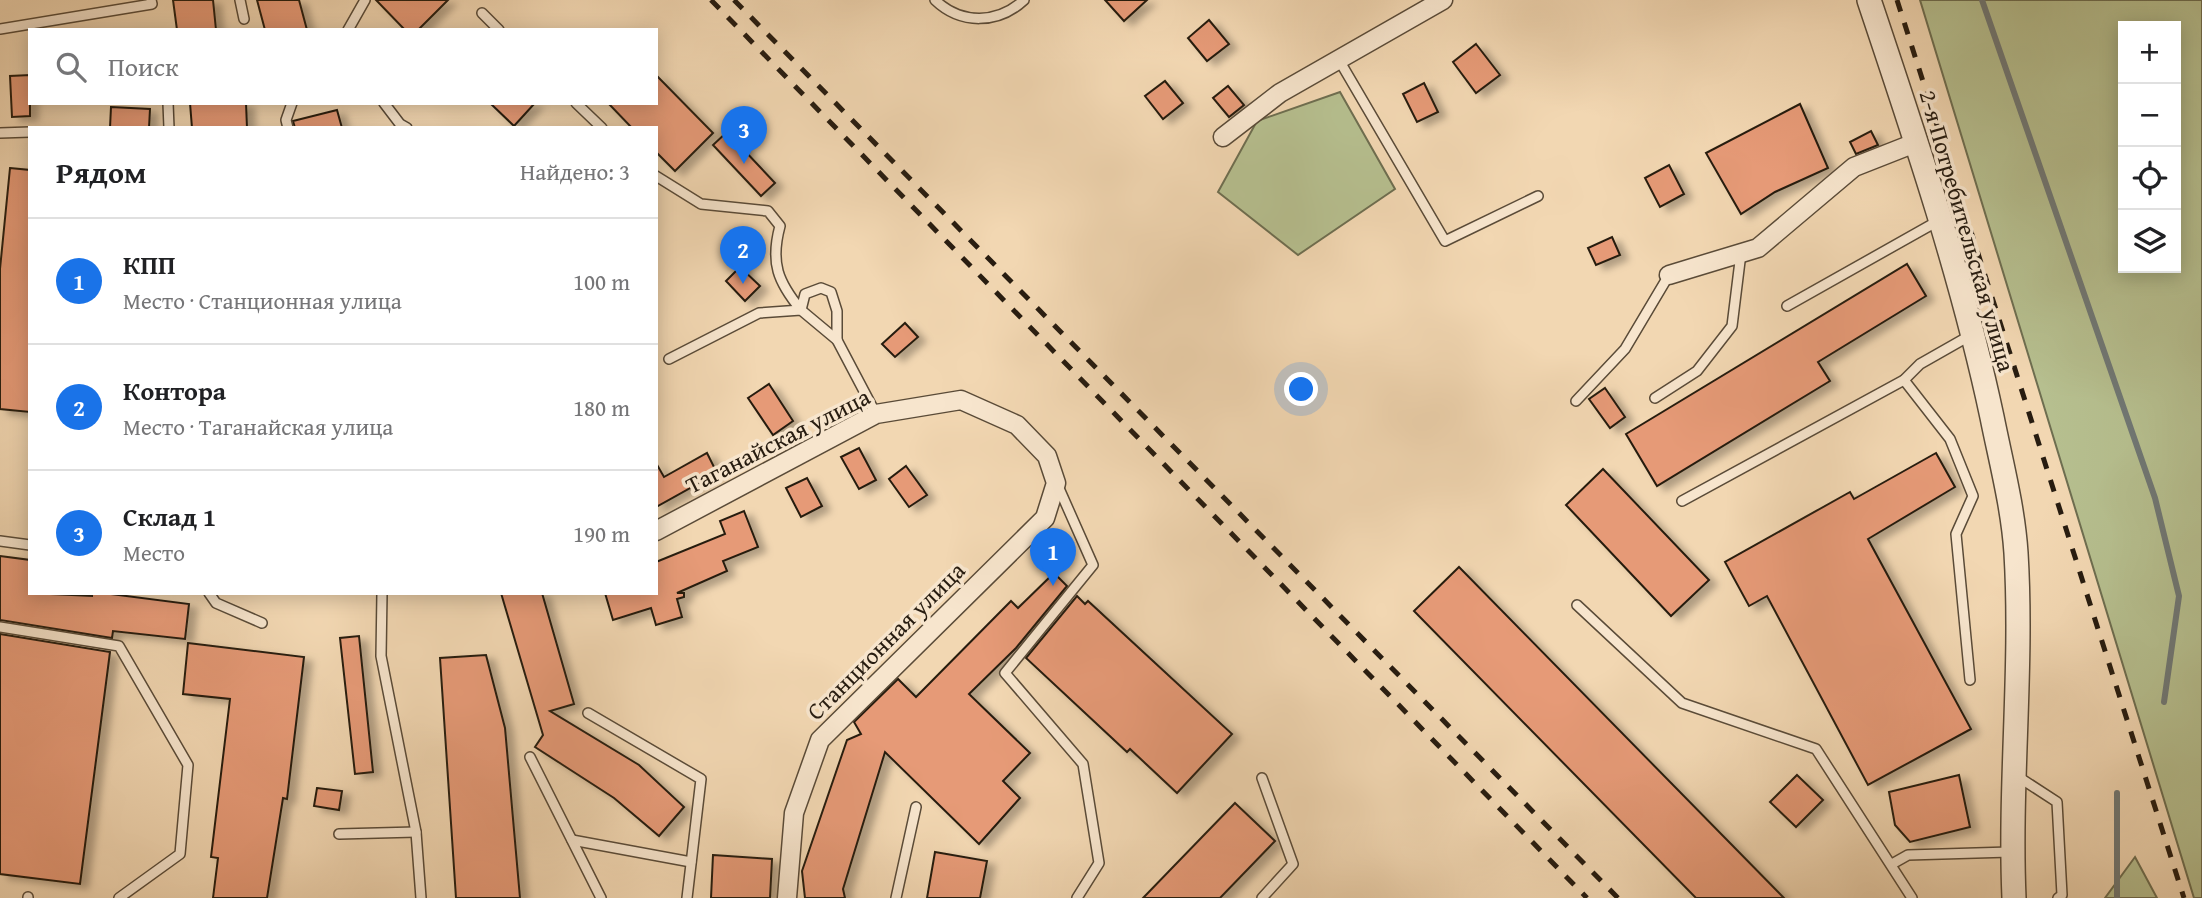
<!DOCTYPE html>
<html lang="ru">
<head>
<meta charset="utf-8">
<style>
	:root { --surface:#fff; --page:#f2f2f2; --text:#202124; --muted:#757577; --line:#e0e0e0; --accent:#1a73e8 }
	body { margin:0; font-family:"Gentium Book Plus",serif; background:var(--page); color:var(--text) }
	.controls { position:absolute; right:21px; top:21px; display:grid; overflow:hidden; border-radius:0px; box-shadow:0 4px 18px #0003 }
	.controls button { width:63px; height:63px; display:grid; place-items:center; padding:0; border:0; border-bottom:2px solid var(--line); background:var(--surface); color:var(--text); font:35px sans-serif }
	.you { position:absolute; left:1302px; top:390px; width:24px; height:24px; margin:-18px; border:5px solid #fff; border-radius:50%; background:#1a73e8; box-shadow:0 0 0 10px #1a73e833 }
	.badge { display:grid; place-items:center; width:46px; height:46px; border-radius:50%; background:var(--accent); color:#fff; font-size:23px; font-weight:700 }
	.pin { position:absolute; translate:-50% -58px; filter:drop-shadow(0 2px 4px #0008) }
	.pin::after { content:''; position:absolute; top:37px; width:24px; height:21px; background:inherit; clip-path:polygon(0 0,100% 0,50% 100%) }
	.list { margin:0; padding:0; list-style:none }
	h2 { display:flex; justify-content:space-between; align-items:center; height:91px; margin:0; padding:0 28px; font-size:30px }
	h2 small { font-size:23px; font-weight:400; color:var(--muted) }
	.list li { display:grid; grid-template-columns:46px 1fr auto; gap:21px; align-items:center; box-sizing:border-box; height:126px; padding:0 28px; border-top:2px solid var(--line) }
	.list b { display:block; font-size:26px; white-space:nowrap }
	.list p { margin:0; font-size:23px; white-space:nowrap; color:var(--muted) }
	.list em { font-size:23px; font-style:normal; color:var(--muted) }
	.icon { flex:none; width:38px; height:38px; fill:none; stroke:currentColor; stroke-width:2; stroke-linecap:round; stroke-linejoin:round }
	.map { position:relative; flex:none; width:2202px; height:898px; overflow:hidden }
	.search { position:absolute; background:var(--surface); box-shadow:0 4px 18px #0003; left:28px; top:28px; width:630px; height:77px; display:flex; align-items:center; gap:18px; box-sizing:border-box; padding:0 24px; border-radius:0px; color:var(--muted); font-size:26px }
	.panel { position:absolute; background:var(--surface); box-shadow:0 4px 18px #0003; left:28px; top:126px; width:630px; height:469px; border-radius:0px }
	.map>svg:first-child { display:block }
	.green { fill:#b6bf8f; stroke:#6e6e50; stroke-width:2; fill-rule:evenodd }
	.lines { fill:none; stroke-linecap:round; stroke-linejoin:round }
	.stream { stroke:#707875; stroke-width:6 }
	.building { fill:#e69a77; stroke:#271c10; stroke-width:2; filter:url(#shadow) }
	.service-casing { stroke:#5a4b38; stroke-width:12 }
	.minor-casing { stroke:#5a4b38; stroke-width:21 }
	.tertiary-casing { stroke:#5a4b38; stroke-width:26 }
	.service { stroke:#f7e5cd; stroke-width:9 }
	.minor { stroke:#f7e5cd; stroke-width:18 }
	.tertiary { stroke:#f7e5cd; stroke-width:23 }
	.rail { stroke:#271c10; stroke-width:5; stroke-dasharray:12 12; stroke-linecap:butt }
	.labels { text-anchor:middle; stroke-width:7; stroke-linejoin:round; paint-order:stroke }
	.street-label { font-size:24px; fill:#271c10; stroke:#f7e5cd }
</style>
</head>
<body>
<div class="map">
<svg width="2202" height="898" viewBox="0 0 2202 898">
	<defs>
		<filter id="shadow"><feDropShadow dx="8" dy="4.5" stdDeviation="3.5" flood-color="#0004"/></filter>
	</defs>
	<rect width="100%" height="100%" fill="#f2d7b2"/>
	<filter id="stains"><feTurbulence type="fractalNoise" baseFrequency=".00286" numOctaves="4"/><feColorMatrix values="0 0 0 0 .2 0 0 0 0 .09 0 0 0 0 .02 0 0 0 .5 -.17"/></filter>
	<radialGradient id="worn" r=".72"><stop offset=".6" stop-color="#630" stop-opacity="0"/><stop offset="1" stop-color="#630" stop-opacity=".3"/></radialGradient>
	<g class="green">
		<path d="M1920,0H2202V898H2194ZM2123,26H2176V268H2123Z"/>
		<path d="M1340,92L1395,189L1298,255L1218,192L1257,121Z"/>
		<path d="M2135,857L2157,898H2105Z"/>
	</g>
	<g class="lines">
		<g class="stream">
			<path d="M1982,0L2155,498L2179,596L2164,702"/>
			<path d="M2117,793V898"/>
		</g>
	</g>
	<g class="building">
		<path d="M173,0H213L216,30H177Z"/>
		<path d="M257,0H299L307,30H265Z"/>
		<path d="M376,0H448L418,30H405Z"/>
		<path d="M1105,0H1147L1124,21Z"/>
		<path d="M1209,20L1229,44L1207,61L1188,38Z"/>
		<path d="M1476,44L1500,75L1476,93L1453,62Z"/>
		<path d="M30,75V116L12,117L10,76Z"/>
		<path d="M656,75L713,133L675,171L656,152V128H632L608,103H656Z"/>
		<path d="M1165,81L1183,103L1163,119L1145,96Z"/>
		<path d="M1424,83L1438,112L1417,122L1403,94Z"/>
		<path d="M1228,86L1244,105L1229,117L1213,98Z"/>
		<path d="M190,103H246L247,128H192Z"/>
		<path d="M490,103H535L514,126Z"/>
		<path d="M1800,104L1828,168L1775,192L1741,214L1706,153Z"/>
		<path d="M111,107L150,109L149,128H110Z"/>
		<path d="M337,110L342,128H295L293,121Z"/>
		<path d="M1871,131L1878,145L1856,154L1850,142Z"/>
		<path d="M727,132L775,183L761,196L713,145Z"/>
		<path d="M1669,165L1684,194L1660,207L1645,178Z"/>
		<path d="M10,168L30,170V412L0,409V269Z"/>
		<path d="M1612,237L1620,255L1596,265L1588,248Z"/>
		<path d="M1907,264L1926,296L1818,362L1830,381L1657,486L1626,434Z"/>
		<path d="M740,267L760,286L745,301L726,281Z"/>
		<path d="M905,323L918,337L895,357L882,344Z"/>
		<path d="M769,384L793,421L773,435L748,398Z"/>
		<path d="M1605,388L1625,417L1610,428L1589,399Z"/>
		<path d="M859,448L876,480L859,489L841,457Z"/>
		<path d="M707,453L717,473L656,507V463L664,477Z"/>
		<path d="M1936,453L1955,487L1868,539L1971,729L1868,785L1767,596L1749,606L1725,562L1850,492L1854,499Z"/>
		<path d="M906,466L927,495L909,507L889,479Z"/>
		<path d="M1603,469L1709,580L1671,616L1566,505Z"/>
		<path d="M807,478L822,506L801,517L786,488Z"/>
		<path d="M744,511L758,547L723,561L727,571L677,593H684V597L677,599L682,617L656,625L651,608L613,620L605,593H656V562L725,534L720,521Z"/>
		<path d="M0,556L30,560V593L92,596V593H103L189,604L185,639L113,631L112,638L0,620Z"/>
		<path d="M1459,567L1784,898H1696L1414,611Z"/>
		<path d="M1054,573L1067,586L1016,648L969,694L1030,753L1003,781L1020,798L979,844L885,752L843,889L845,898H805L802,871L847,740L861,734L854,722L898,679L916,697L1011,601L1018,608Z"/>
		<path d="M501,593H542L574,704L550,711L639,765L684,807L659,836L614,798L535,747L543,735Z"/>
		<path d="M1077,596L1085,604L1088,601L1232,734L1177,793L1130,749L1127,752L1026,658Z"/>
		<path d="M0,634L110,652L80,884L0,874Z"/>
		<path d="M359,636L373,772L355,774L340,638Z"/>
		<path d="M188,643L304,657L287,799L283,798L267,898H213L218,858L211,857L230,699L183,694Z"/>
		<path d="M486,655L505,728L520,898H456L440,658Z"/>
		<path d="M1797,775L1823,800L1796,827L1770,802Z"/>
		<path d="M1959,775L1970,827L1910,842L1895,825L1889,792Z"/>
		<path d="M317,788L342,791L339,810L314,806Z"/>
		<path d="M1235,803L1275,841L1220,898H1143Z"/>
		<path d="M935,852L987,861L980,898H927Z"/>
		<path d="M713,855L772,859L770,898H711Z"/>
	</g>
	<g class="lines">
		<defs>
			<g id="service">
				<path d="M240,0L244,19"/>
				<path d="M935,0C961,25 998,24 1024,0"/>
				<path d="M482,13L499,30"/>
				<path d="M0,29L152,4L151,0"/>
				<path d="M348,30L365,0"/>
				<path d="M1339,60L1445,241L1538,196"/>
				<path d="M168,103L169,128"/>
				<path d="M384,103L400,124L407,128"/>
				<path d="M576,103L602,128"/>
				<path d="M288,128L286,120L292,103"/>
				<path d="M0,133L30,132"/>
				<path d="M656,176L701,204L768,211L780,226C770,263 778,282 801,310"/>
				<path d="M1787,306L1938,221"/>
				<path d="M801,310L805,294L821,288L831,292L837,311V340"/>
				<path d="M669,359L759,313L801,310L837,340L876,414"/>
				<path d="M1904,380L1950,439L1973,496L1956,534L1970,680"/>
				<path d="M1655,398L1697,371L1732,326L1741,253"/>
				<path d="M1576,401L1625,349L1669,275"/>
				<path d="M1058,486L1093,565L1005,673L1083,764L1099,863L1077,898"/>
				<path d="M1682,501L1904,380L1920,364L1971,335"/>
				<path d="M0,541L30,545"/>
				<path d="M209,593L216,603L262,623"/>
				<path d="M382,593L381,656L416,832L421,898"/>
				<path d="M1577,605L1682,703L1816,749L1912,898"/>
				<path d="M0,627L119,646L188,765L180,854L119,898"/>
				<path d="M588,713L701,779L687,898"/>
				<path d="M530,757L601,898"/>
				<path d="M2017,776L2057,802L2062,895L2058,898"/>
				<path d="M1262,778L1293,864L1262,898"/>
				<path d="M339,834L416,832"/>
				<path d="M572,840L691,862"/>
				<path d="M1892,864L1908,855L2010,852"/>
				<path d="M28,898V897"/>
				<path d="M896,898L916,807"/>
			</g>
			<g id="minor">
				<path d="M1223,137L1280,93L1443,0"/>
				<path d="M1669,275L1758,248L1854,167L1915,143"/>
				<path d="M656,531L876,414L961,400L1017,425L1047,456L1056,483L1045,518L820,740L794,813L787,898"/>
			</g>
			<path id="tertiary" d="M1869,0C1915,137 1962,276 1992,417C2001,462 2013,507 2016,553C2023,668 2009,783 2014,898"/>
		</defs>
		<use href="#service" class="service-casing"/>
		<use href="#minor" class="minor-casing"/>
		<use href="#tertiary" class="tertiary-casing"/>
		<use href="#service" class="service"/>
		<use href="#minor" class="minor"/>
		<use href="#tertiary" class="tertiary"/>
		<g class="rail">
			<path d="M711,0L1587,898"/>
			<path d="M734,0L1618,898"/>
			<path d="M1897,0L2184,898"/>
		</g>
	</g>
	<g class="labels">
		<g class="street-label">
			<text transform="translate(1967 231) rotate(74)" y="8">2-я Потребительская улица</text>
			<text transform="translate(778 441) rotate(-27)" y="8">Таганайская улица</text>
			<text transform="translate(886 641) rotate(-45)" y="8">Станционная улица</text>
		</g>
	</g>
	<rect width="100%" height="100%" filter="url(#stains)"/>
	<rect width="100%" height="100%" fill="url(#worn)"/>
</svg>
<div class="controls">
<button>+</button>
<button>−</button>
<button><svg class="icon" aria-label="locate" viewBox="0 0 24 24"><circle cx="12" cy="12" r="6"/><path d="M12 2v4M12 18v4M2 12h4M18 12h4"/></svg></button>
<button><svg class="icon" aria-label="layers" viewBox="0 0 24 24"><path d="M12 4l9 5-9 5-9-5zM3 14l9 5 9-5"/></svg></button>
</div>
<div class="you"></div>
<div class="pin badge" style="left:1053px;top:586px">1</div>
<div class="pin badge" style="left:743px;top:284px">2</div>
<div class="pin badge" style="left:744px;top:164px">3</div>
<div class="search"><svg class="icon" aria-label="search" viewBox="0 0 24 24"><circle cx="10" cy="10" r="6"/><path d="M15 15l6 6"/></svg>Поиск</div>
<section class="panel">
<h2>Рядом<small>Найдено: 3</small></h2>
<ul class="list">
<li><span class="badge">1</span><div><b>КПП</b><p>Место · Станционная улица</p></div><em>100 m</em></li>
<li><span class="badge">2</span><div><b>Контора</b><p>Место · Таганайская улица</p></div><em>180 m</em></li>
<li><span class="badge">3</span><div><b>Склад 1</b><p>Место</p></div><em>190 m</em></li>
</ul>
</section>
</div>
</body>
</html>
